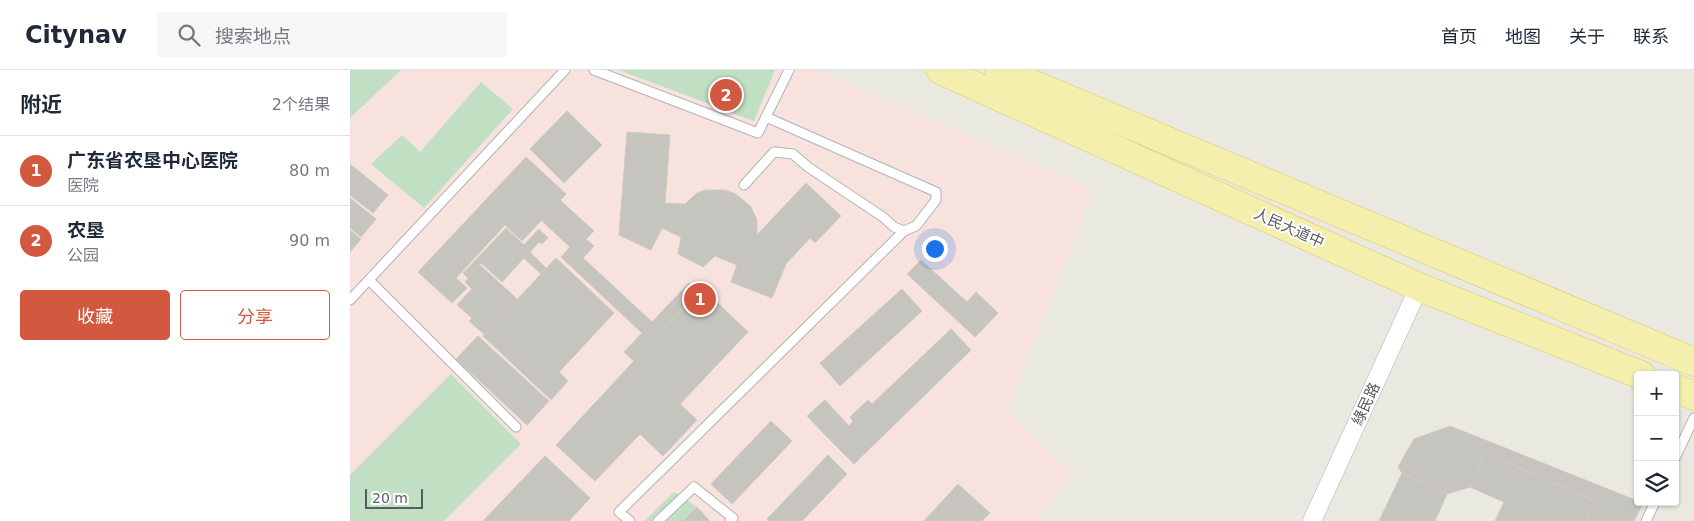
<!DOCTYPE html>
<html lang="zh">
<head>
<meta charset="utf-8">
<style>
	:root { --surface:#fff; --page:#f6f6f7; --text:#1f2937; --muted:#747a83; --line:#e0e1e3; --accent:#d2593f }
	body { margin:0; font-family:"DejaVu Sans","Noto Sans SC",sans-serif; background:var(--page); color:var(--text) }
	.controls { position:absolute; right:15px; bottom:15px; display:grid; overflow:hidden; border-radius:5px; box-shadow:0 1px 4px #0004 }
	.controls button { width:45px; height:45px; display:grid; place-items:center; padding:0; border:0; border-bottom:1px solid var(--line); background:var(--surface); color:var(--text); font:25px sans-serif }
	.scale { position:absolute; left:15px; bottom:12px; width:58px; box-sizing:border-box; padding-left:5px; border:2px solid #595c60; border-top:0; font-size:14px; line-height:18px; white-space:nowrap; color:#595c60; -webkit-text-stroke:4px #fff; paint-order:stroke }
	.you { position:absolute; left:584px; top:178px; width:18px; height:18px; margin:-12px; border:4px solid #fff; border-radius:50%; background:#1a73e8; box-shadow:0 0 0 8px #1a73e833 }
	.badge { display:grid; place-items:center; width:32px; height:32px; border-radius:50%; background:var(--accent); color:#fff; font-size:16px; font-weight:700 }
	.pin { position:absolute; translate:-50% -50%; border:2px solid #fff; box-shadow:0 1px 5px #0006 }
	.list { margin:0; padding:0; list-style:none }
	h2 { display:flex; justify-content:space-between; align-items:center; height:65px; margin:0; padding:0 20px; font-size:21px }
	h2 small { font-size:16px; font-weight:400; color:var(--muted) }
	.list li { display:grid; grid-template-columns:32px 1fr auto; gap:15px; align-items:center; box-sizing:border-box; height:70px; padding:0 20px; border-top:1px solid var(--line) }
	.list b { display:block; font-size:19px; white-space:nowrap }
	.list p { margin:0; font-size:16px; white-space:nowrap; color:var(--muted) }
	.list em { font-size:16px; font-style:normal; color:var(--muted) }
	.actions { display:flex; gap:10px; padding:15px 20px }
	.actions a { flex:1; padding:11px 0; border:1px solid var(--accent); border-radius:5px; text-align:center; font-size:18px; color:var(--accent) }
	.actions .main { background:var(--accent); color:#fff }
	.icon { flex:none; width:28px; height:28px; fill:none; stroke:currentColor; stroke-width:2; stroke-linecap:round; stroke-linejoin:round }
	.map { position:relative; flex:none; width:1344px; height:451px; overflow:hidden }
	header { display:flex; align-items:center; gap:30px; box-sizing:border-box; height:70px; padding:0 25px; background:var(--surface); border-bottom:1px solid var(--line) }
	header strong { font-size:24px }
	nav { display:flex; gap:28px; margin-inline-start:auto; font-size:18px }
	.search { width:350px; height:45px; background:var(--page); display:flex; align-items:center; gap:12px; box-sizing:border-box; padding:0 18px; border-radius:5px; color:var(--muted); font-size:19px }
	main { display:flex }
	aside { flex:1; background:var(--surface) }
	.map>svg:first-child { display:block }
	.medical { fill:#f7e2de }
	.green { fill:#c0dfc3 }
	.building { fill:#c6c4be; stroke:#cecbc0 }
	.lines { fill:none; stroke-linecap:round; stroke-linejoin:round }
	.service-casing { stroke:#b1b3b7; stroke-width:11 }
	.minor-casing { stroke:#b1b3b7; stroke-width:19 }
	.primary-casing { stroke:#dec866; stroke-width:29 }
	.service { stroke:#fff; stroke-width:9 }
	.minor { stroke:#fff; stroke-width:18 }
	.primary { stroke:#f4efac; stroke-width:28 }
	.labels { text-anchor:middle; stroke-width:4; stroke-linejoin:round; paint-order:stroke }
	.street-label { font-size:15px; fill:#595c60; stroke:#fff }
</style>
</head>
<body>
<header>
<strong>Citynav</strong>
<div class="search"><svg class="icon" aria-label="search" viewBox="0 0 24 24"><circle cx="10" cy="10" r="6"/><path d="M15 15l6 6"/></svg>搜索地点</div>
<nav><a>首页</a><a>地图</a><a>关于</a><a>联系</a></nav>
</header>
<main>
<aside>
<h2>附近<small>2个结果</small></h2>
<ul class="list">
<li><span class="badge">1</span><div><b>广东省农垦中心医院</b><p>医院</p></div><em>80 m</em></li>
<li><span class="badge">2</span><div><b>农垦</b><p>公园</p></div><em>90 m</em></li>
</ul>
<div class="actions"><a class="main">收藏</a><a>分享</a></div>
</aside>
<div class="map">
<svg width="1344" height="451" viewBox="0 0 1344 451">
	<rect width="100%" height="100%" fill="#eae9e1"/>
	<path class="medical" d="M0,0H467L744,119L657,340L723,404L688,451H0Z"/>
	<g class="green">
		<path d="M0,0H51L0,48Z"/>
		<path d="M269,0H425L404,51Z"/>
		<path d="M131,12L163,39L74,138L21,94L52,65L70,82Z"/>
		<path d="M101,304L171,374L94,451H0V405Z"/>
		<path d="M324,422L347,437L333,451H295Z"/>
	</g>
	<g class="building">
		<path d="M217,41L252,75L214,113L180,79Z"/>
		<path d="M277,62L320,65L315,133L335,134L347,123L356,120H375L386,124L401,137L407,150V165L456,113L491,146L465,173L460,168L436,194L422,228L381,212L387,195L365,186L353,197L328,184L331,167L312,158L301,180L269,165Z"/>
		<path d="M176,87L216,124L172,171L155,155L106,208L117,218L102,233L68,202Z"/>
		<path d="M0,94L38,125L23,143L0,125Z"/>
		<path d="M0,128L26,149L11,167L0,158Z"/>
		<path d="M210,130L244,161L236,169L244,176L233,188L302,252L339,213L348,222L284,291L274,282L292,263L211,187L220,177L191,150Z"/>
		<path d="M156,158L174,175L189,159L198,168L192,174L189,172L180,182L196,198L191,204L174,188L152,212L131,193L118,208L113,203Z"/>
		<path d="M0,160L11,169L0,182Z"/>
		<path d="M206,188L264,243L209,302L218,311L201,330L133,266Z"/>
		<path d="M571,190L617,232L626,222L648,243L625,267L557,204Z"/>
		<path d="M130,195L167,229L135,265L119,251L122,248L107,235L122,219L115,212Z"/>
		<path d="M353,219L398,262L330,334L347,350L313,386L290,364L245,411L206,375L348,222Z"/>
		<path d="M552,219L572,241L490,316L470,293Z"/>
		<path d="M601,259L621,280L504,394L482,372L499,356L503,351L500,347L518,330L522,334Z"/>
		<path d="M128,266L199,331L177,355L106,289Z"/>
		<path d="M475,330L499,356L482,372L457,346Z"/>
		<path d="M421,351L442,371L382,434L361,414Z"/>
		<path d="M1100,356L1288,431V432L1293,433L1284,451H1236L1245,431L1135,383L1120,417L1097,424L1052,403L1048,397L1064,369Z"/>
		<path d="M1135,383L1245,431L1236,451H1145L1154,432L1120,417Z"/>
		<path d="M478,385L497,404L452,451H419L417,449Z"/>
		<path d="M195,386L240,428L219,451H133Z"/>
		<path d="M1052,403L1097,424L1085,451H1029Z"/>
		<path d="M608,414L640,443L632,451H574Z"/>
		<path d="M347,437L360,451H333Z"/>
	</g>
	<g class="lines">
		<defs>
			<g id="service">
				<path d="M244,0L408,63L439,0"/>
				<path d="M394,115L424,82L443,84L458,97L533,147L544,157L554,161L566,156L586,130V122L416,47"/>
				<path d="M19,210L166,357"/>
				<path d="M0,230L215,0"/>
				<path d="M1325,388L1344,348"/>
				<path d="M280,451L269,442L554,161"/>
				<path d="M308,451L344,417L383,448L380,451"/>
				<path d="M1296,451L1305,432"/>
			</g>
			<path id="minor" d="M962,451L1069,217"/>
			<g id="primary">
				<path d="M590,0L1069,217L1291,305"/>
				<path d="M649,0L1344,292"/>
				<path d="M1325,318L1344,326"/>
			</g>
		</defs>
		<use href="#service" class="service-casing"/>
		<use href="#minor" class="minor-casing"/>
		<use href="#primary" class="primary-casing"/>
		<use href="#service" class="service"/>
		<use href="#minor" class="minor"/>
		<use href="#primary" class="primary"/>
	</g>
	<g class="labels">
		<g class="street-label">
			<text transform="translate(939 158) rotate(24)" y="5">人民大道中</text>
			<text transform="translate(1016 334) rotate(-65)" y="5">綠民路</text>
		</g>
	</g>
</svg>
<div class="controls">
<button>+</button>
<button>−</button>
<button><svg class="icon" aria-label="layers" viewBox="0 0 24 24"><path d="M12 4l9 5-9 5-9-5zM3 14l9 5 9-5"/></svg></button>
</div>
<div class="scale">20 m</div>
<div class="you"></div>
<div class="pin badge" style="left:350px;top:229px">1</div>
<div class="pin badge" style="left:376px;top:25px">2</div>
</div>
</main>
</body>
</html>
